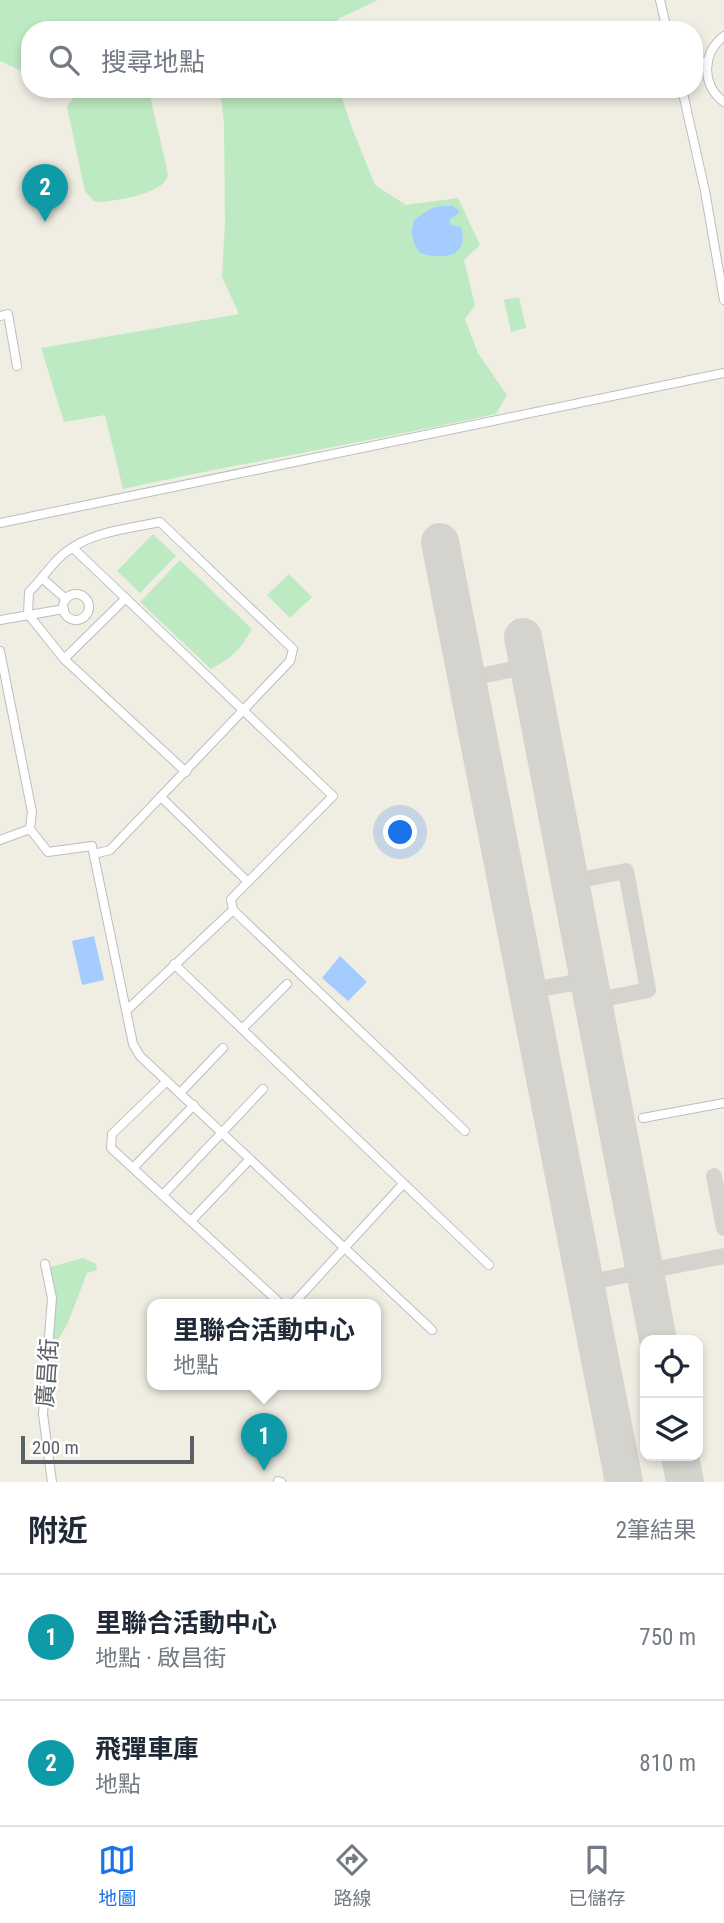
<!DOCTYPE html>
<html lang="zh-TW">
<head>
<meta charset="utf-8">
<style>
	:root { --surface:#fff; --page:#f2f2f3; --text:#1f2937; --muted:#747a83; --line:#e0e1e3; --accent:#1a73e8 }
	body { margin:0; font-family:"Roboto Condensed","Noto Sans TC",sans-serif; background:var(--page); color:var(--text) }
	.controls { position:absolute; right:21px; bottom:21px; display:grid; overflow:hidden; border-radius:14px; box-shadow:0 4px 10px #0003 }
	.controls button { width:63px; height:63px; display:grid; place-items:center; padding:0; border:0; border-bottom:2px solid var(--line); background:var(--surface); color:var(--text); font:35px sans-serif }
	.scale { position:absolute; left:21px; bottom:18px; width:173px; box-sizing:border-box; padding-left:7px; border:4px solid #5b5f66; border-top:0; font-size:19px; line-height:24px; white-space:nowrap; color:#5b5f66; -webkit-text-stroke:5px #fff; paint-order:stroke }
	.you { position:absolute; left:401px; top:833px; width:24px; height:24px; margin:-18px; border:5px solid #fff; border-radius:50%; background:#1a73e8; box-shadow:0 0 0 10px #1a73e833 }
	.badge { display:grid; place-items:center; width:46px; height:46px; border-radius:50%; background:var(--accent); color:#fff; font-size:23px; font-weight:700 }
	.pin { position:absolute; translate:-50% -58px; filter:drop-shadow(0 2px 4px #0008) }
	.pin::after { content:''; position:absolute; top:37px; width:24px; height:21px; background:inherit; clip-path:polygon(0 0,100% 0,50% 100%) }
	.popup { position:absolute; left:147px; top:1299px; width:234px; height:91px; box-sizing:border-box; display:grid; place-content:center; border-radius:14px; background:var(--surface); filter:drop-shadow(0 2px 5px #0005); font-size:23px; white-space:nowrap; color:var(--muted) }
	.popup b { font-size:26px; color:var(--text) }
	.popup::after { content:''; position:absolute; left:50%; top:100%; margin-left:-14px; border:14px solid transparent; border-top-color:var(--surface) }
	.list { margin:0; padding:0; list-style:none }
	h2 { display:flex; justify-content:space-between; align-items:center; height:91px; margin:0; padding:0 28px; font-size:30px }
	h2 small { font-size:23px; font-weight:400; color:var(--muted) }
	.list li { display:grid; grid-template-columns:46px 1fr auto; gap:21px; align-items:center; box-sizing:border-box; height:126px; padding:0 28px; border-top:2px solid var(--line) }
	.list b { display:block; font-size:26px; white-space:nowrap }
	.list p { margin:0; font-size:23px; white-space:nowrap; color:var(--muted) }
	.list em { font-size:23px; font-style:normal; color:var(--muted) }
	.icon { flex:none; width:38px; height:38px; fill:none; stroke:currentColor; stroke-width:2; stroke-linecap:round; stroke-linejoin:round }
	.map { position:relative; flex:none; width:724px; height:1482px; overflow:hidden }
	.search { position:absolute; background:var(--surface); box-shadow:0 4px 10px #0003; left:21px; right:21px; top:21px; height:77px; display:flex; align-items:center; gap:18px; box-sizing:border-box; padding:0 24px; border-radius:28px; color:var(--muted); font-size:26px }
	.sheet { height:343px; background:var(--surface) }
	nav { display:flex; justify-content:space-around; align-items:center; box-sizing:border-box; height:98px; border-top:2px solid var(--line); background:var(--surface); font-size:19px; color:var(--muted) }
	nav a { display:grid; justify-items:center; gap:4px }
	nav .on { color:var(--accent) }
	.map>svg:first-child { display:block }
	.green { fill:#bdeac2 }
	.water { fill:#a4ccff }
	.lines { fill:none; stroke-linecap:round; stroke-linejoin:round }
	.taxiway { stroke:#d4d3ce; stroke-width:16 }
	.runway { stroke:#d4d3ce; stroke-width:38 }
	.minor-casing { stroke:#bbbdc4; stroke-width:10 }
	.minor { stroke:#fff; stroke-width:8 }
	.labels { text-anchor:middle; stroke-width:5; stroke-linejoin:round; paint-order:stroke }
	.street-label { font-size:23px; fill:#5b5f66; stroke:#fff }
</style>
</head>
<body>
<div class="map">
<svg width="724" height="1482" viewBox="0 0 724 1482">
	<rect width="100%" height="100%" fill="#f0eee3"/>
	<g class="green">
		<path d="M0,0H378L338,19L335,30H30V75L0,61Z"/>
		<path d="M94,89L149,91L168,174C166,194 118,200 101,202L94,201L85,191L67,107L75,95Z"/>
		<path d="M220,89H339L352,128L375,185L406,205L458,198L480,245L464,260L475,305L465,319L478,353L507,395L496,414C372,441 247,462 123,489L105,415L64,422L41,348L239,314L222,277L225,222L224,124Z"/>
		<path d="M519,297L526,328L511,332L504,300Z"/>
		<path d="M153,534L176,556L140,593L117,571Z"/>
		<path d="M180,560L252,629C239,651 233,657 211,669L140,602Z"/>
		<path d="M289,574L312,597L290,618L267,595Z"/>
		<path d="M83,1258L96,1264L97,1270L87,1273L67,1325L49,1354L47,1268Z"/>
	</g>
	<g class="water">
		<path d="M441,206H453L460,212L449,220L451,225L461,227C470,258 443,260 420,253C412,242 409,232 415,219L430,209Z"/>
		<path d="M94,936L104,980L82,985L72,941Z"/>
		<path d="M340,956L367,982L348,1001L322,978Z"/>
	</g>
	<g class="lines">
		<g class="taxiway">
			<path d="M466,679L528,666"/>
			<path d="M570,882L626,871L648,990L593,1001"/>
			<path d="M527,991L589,980"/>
			<path d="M714,1176L724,1228"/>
			<path d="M585,1283L724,1256"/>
		</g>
		<g class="runway">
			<path d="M440,542L624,1482"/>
			<path d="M523,637L658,1340"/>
			<path d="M680,1456L685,1482"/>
		</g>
		<defs>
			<g id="minor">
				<path d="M660,0L667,30"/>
				<path d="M724,36C702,53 701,85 724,102"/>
				<path d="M694,63L707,61"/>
				<path d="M682,89L705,191L724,300"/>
				<path d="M0,316L8,314L17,366"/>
				<path d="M0,523L724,373"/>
				<path d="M73,548L333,796L231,899L233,910L126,1011"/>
				<path d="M43,579L66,599"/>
				<circle cx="76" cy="607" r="13"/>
				<path d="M0,620L64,609"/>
				<path d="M0,651L32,812L30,829L0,840"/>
				<path d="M64,659L126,598"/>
				<path d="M161,797L248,882"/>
				<path d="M30,829L48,852L92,846L133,1044L140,1056L432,1330"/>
				<path d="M94,854L110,850L290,661L293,649L160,522C128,529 93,531 66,552C52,562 42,580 29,592L28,614L64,659L186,772"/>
				<path d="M233,910L465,1131"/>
				<path d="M174,964L489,1265"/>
				<path d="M243,1028L287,984"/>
				<path d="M167,1081L112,1134L111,1148L282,1305"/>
				<path d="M180,1093L223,1048"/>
				<path d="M643,1118L724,1103"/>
				<path d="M133,1168L194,1105"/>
				<path d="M163,1195L263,1089"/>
				<path d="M191,1221L250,1159"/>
				<path d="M45,1264L52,1298L43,1414L52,1482"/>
				<path d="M292,1305L403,1184"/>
				<path d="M278,1481L281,1482"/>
			</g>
		</defs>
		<use href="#minor" class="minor-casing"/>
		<use href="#minor" class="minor"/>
	</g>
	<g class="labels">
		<g class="street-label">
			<text transform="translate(47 1373) rotate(-86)" y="8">廣昌街</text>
		</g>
	</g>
</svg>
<div class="controls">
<button><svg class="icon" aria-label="locate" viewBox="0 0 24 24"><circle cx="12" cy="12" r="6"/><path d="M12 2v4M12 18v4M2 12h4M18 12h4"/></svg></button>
<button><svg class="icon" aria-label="layers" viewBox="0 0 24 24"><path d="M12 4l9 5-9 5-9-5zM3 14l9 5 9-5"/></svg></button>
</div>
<div class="scale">200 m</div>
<div class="you"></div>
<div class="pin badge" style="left:264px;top:1471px;background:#0f9aa8">1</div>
<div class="popup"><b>里聯合活動中心</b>地點</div>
<div class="pin badge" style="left:45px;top:222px;background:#0f9aa8">2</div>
<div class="search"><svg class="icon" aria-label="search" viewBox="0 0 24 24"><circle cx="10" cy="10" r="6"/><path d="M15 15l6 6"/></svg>搜尋地點</div>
</div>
<section class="sheet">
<h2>附近<small>2筆結果</small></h2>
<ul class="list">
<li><span class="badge" style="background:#0f9aa8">1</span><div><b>里聯合活動中心</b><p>地點 · 啟昌街</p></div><em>750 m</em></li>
<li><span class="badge" style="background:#0f9aa8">2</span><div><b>飛彈車庫</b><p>地點</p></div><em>810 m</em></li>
</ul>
</section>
<nav>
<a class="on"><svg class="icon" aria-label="map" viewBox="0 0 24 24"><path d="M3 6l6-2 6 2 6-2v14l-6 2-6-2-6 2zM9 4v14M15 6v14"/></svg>地圖</a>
<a><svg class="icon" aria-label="directions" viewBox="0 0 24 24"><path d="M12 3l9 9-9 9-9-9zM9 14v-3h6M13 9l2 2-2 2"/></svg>路線</a>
<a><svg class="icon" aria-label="saved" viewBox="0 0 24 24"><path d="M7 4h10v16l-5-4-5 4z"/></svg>已儲存</a>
</nav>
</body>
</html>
